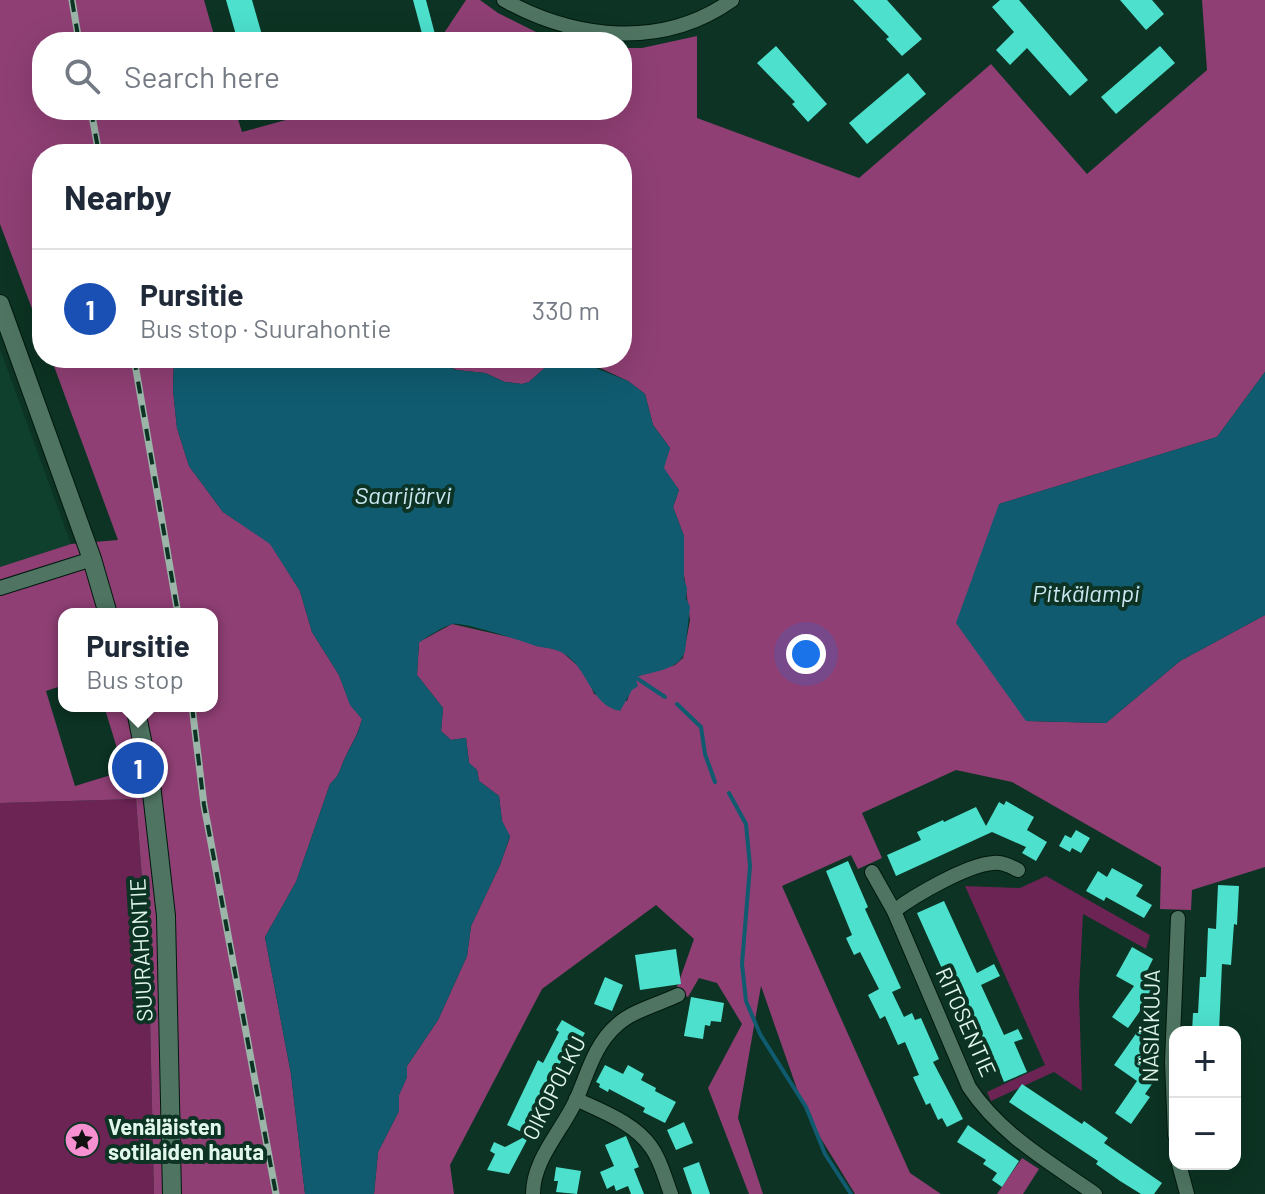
<!DOCTYPE html>
<html lang="en">
<head>
<meta charset="utf-8">
<style>
	:root { --surface:#fff; --page:#f6f6f7; --text:#1f2937; --muted:#747a83; --line:#e0e1e3; --accent:#80577c }
	body { margin:0; font-family:Barlow,sans-serif; background:var(--page); color:var(--text) }
	.controls { position:absolute; right:24px; bottom:24px; display:grid; overflow:hidden; border-radius:16px; box-shadow:0 8px 32px #0002 }
	.controls button { width:72px; height:72px; display:grid; place-items:center; padding:0; border:0; border-bottom:2px solid var(--line); background:var(--surface); color:var(--text); font:40px sans-serif }
	.you { position:absolute; left:806px; top:654px; width:28px; height:28px; margin:-20px; border:6px solid #fff; border-radius:50%; background:#1a73e8; box-shadow:0 0 0 12px #1a73e833 }
	.badge { display:grid; place-items:center; width:52px; height:52px; border-radius:50%; background:var(--accent); color:#fff; font-size:26px; font-weight:700 }
	.pin { position:absolute; translate:-50% -50%; border:4px solid #fff; box-shadow:0 2px 8px #0006 }
	.popup { position:absolute; left:58px; top:608px; width:160px; height:104px; box-sizing:border-box; display:grid; place-content:center; border-radius:16px; background:var(--surface); filter:drop-shadow(0 2px 6px #0005); font-size:26px; white-space:nowrap; color:var(--muted) }
	.popup b { font-size:30px; color:var(--text) }
	.popup::after { content:''; position:absolute; left:50%; top:100%; margin-left:-16px; border:16px solid transparent; border-top-color:var(--surface) }
	.list { margin:0; padding:0; list-style:none }
	h2 { display:flex; justify-content:space-between; align-items:center; height:104px; margin:0; padding:0 32px; font-size:34px }
	h2 small { font-size:26px; font-weight:400; color:var(--muted) }
	.list li { display:grid; grid-template-columns:52px 1fr auto; gap:24px; align-items:center; box-sizing:border-box; height:120px; padding:0 32px; border-top:2px solid var(--line) }
	.list b { display:block; font-size:30px; white-space:nowrap }
	.list p { margin:0; font-size:26px; white-space:nowrap; color:var(--muted) }
	.list em { font-size:26px; font-style:normal; color:var(--muted) }
	.icon { flex:none; width:44px; height:44px; fill:none; stroke:currentColor; stroke-width:2; stroke-linecap:round; stroke-linejoin:round }
	.map { position:relative; flex:none; width:1265px; height:1194px; overflow:hidden }
	.search { position:absolute; background:var(--surface); box-shadow:0 8px 32px #0002; left:32px; top:32px; width:600px; height:88px; display:flex; align-items:center; gap:20px; box-sizing:border-box; padding:0 28px; border-radius:32px; color:var(--muted); font-size:30px }
	.panel { position:absolute; background:var(--surface); box-shadow:0 8px 32px #0002; left:32px; top:144px; width:600px; height:224px; border-radius:32px }
	.map>svg:first-child { display:block }
	.built { fill:#0e402d }
	.green { fill:#6c2455 }
	.forest { fill:#8f3f74; fill-rule:evenodd }
	.water { fill:#105b70 }
	.lines { fill:none; stroke-linecap:round; stroke-linejoin:round }
	.stream { stroke:#105b70; stroke-width:4 }
	.building { fill:#4de0cd }
	.minor-casing { stroke:#00190e; stroke-width:16 }
	.tertiary-casing { stroke:#00190e; stroke-width:20 }
	.minor { stroke:#4f7562; stroke-width:14 }
	.tertiary { stroke:#4f7562; stroke-width:18 }
	.rail-casing { stroke:#9bb6a9; stroke-width:7 }
	.rail { stroke:#0c3323; stroke-width:4; stroke-dasharray:12; stroke-linecap:butt }
	.labels { text-anchor:middle; stroke-width:8; stroke-linejoin:round; paint-order:stroke }
	.street-label { font-size:22px; fill:#e2f7ec; stroke:#0c3323 }
	.poi-label { font-size:22px; font-weight:bold; fill:#e2f7ec; stroke:#0c3323; text-anchor:start }
	.water-label { font-size:24px; font-style:italic; fill:#cce7f1; stroke:#0c3323 }
</style>
</head>
<body>
<div class="map">
<svg width="1265" height="1194" viewBox="0 0 1265 1194">
	<rect width="100%" height="100%" fill="#0c3323"/>
	<path class="built" d="M0,349L71,544L0,567Z"/>
	<g class="green">
		<path d="M136,799L149,972L154,1194H0V803Z"/>
		<path d="M1046,876L1150,935L1146,949L1083,914L1079,993L1082,1091L1054,1072L991,1101L987,1092L1045,1065L965,886L1020,888Z"/>
	</g>
	<g class="forest">
		<path d="M0,0H204L216,42H42V110H235L242,132L322,110H622V48H642L697,36V118L859,178L991,64L1087,174L1207,70L1202,0H1265V372L1217,437L999,504L1026,721L1106,723L1180,661L1265,615V867L1192,890L1191,910L1160,909L1161,867L1012,782L956,770L862,813L882,858L858,869L851,855L782,886L910,1173L941,1194H855L820,1137L797,1089L761,986L738,1118L763,1194H749L708,1088L742,1024L717,983L699,978L688,997L676,990L694,939L656,905L542,989L450,1165L454,1194H374L378,1152L399,1111V1095L407,1077V1066L438,1020L467,956L471,926L500,865L510,837L502,821L499,796L479,781L477,770L469,763L466,738L451,740L441,731L443,708L417,675L419,642L452,624L518,639L561,651L578,666L589,681L594,694L627,701L635,677L675,665L683,658L690,620L683,567L684,536L673,507L679,490L663,468L670,448L653,425L645,394L628,381L600,368L549,364L529,382L522,384L505,382L485,373L457,370L428,358H622V154H42V335L0,224Z"/>
		<path d="M466,0H480L498,13L556,42H438Z"/>
		<path d="M51,358H174L173,390L177,428L189,466L223,512L270,543L300,591L312,632L339,675L350,704L362,719C357,737 353,741 346,756C339,769 342,773 330,784L296,882L265,937L291,1074L305,1194H154L149,972L136,799L0,803V567L71,544L118,540ZM64,614H212V706H104L124,771L75,786L46,691L64,685Z"/>
		<path d="M1022,1158L1039,1169L1023,1194H997Z"/>
	</g>
	<g class="water">
		<path d="M174,358H428L456,370L485,373L505,382L522,384L529,382L549,364H586L628,381L645,394L653,425L670,448L664,468L679,490L673,507L684,536V579L687,588L686,598L690,607L685,651C680,670 652,672 635,677L638,686L632,690L620,711C589,705 588,665 561,652C553,648 544,648 536,646C521,641 465,622 452,624C445,626 424,638 419,643L417,675L443,708L441,731L451,740L466,738L469,763L477,770L479,781L499,796L502,821L510,836L500,865L471,926L467,956L438,1020L407,1066V1077L399,1095V1111L378,1152L374,1194H305L291,1074L265,937L296,882L330,784C342,773 339,769 346,756C353,741 358,736 362,719L350,705L339,675L312,632L300,591L270,544L223,512L189,466L177,428L173,390Z"/>
		<path d="M1265,372V615L1180,661L1106,723L1026,721L956,623L999,504L1217,437Z"/>
	</g>
	<g class="lines">
		<g class="stream">
			<path d="M635,677L665,697"/>
			<path d="M677,704L701,727L705,754L715,782"/>
			<path d="M729,793L746,824L750,866L742,964L746,1001L760,1034L806,1107L825,1154L851,1194"/>
		</g>
	</g>
	<g class="building">
		<path d="M226,0H252L264,42H238Z"/>
		<path d="M413,0H426L436,38L424,41Z"/>
		<path d="M853,0H887L922,39L902,56L886,39L889,37Z"/>
		<path d="M1000,0H1019L1088,80L1070,96L1027,48L1010,65L996,50L1014,32L992,7Z"/>
		<path d="M1120,0H1152L1164,14L1146,30Z"/>
		<path d="M776,46L827,104L808,122L792,104L795,102L757,63Z"/>
		<path d="M1160,46L1175,63L1116,114L1101,97Z"/>
		<path d="M908,73L926,94L867,144L849,123Z"/>
		<path d="M1006,801L1034,817L1027,830L1047,842L1036,861L1022,853L1026,847L992,832L896,876L887,855L921,840L917,832L943,820L944,822L976,807L986,826L999,802L1004,805Z"/>
		<path d="M1076,830L1090,838L1081,853L1072,848L1070,852L1059,846L1065,835L1071,838Z"/>
		<path d="M848,861L868,907L865,909L901,988L892,992L904,1017L912,1013L915,1020L921,1018L939,1059L933,1062L963,1119L947,1127L942,1118L938,1120L930,1103L926,1105L913,1077L919,1075L905,1042L898,1045L885,1016L880,1019L868,995L879,989L860,952L854,955L846,938L852,935L826,871Z"/>
		<path d="M1112,868L1143,885L1136,896L1152,905L1144,918L1106,897L1104,901L1086,891L1098,871L1107,877Z"/>
		<path d="M1218,885L1239,886L1237,925L1234,924L1231,965L1222,964L1219,1032H1192L1193,1013H1198L1200,977H1206L1208,928L1216,929Z"/>
		<path d="M944,901L977,973L994,964L1000,976L981,985L1004,1035L1018,1029L1023,1039L1014,1042L1027,1072L1004,1082L995,1060L985,1065L968,1030L971,1029L958,1001L967,997L958,977L948,982L917,913Z"/>
		<path d="M1132,947L1153,959L1145,975L1160,983L1128,1028L1112,1017L1134,986L1116,976Z"/>
		<path d="M676,949L681,984L640,990L635,955Z"/>
		<path d="M605,977L623,985L612,1011L594,1004Z"/>
		<path d="M691,997L724,1003L721,1022L711,1021L710,1026L705,1025L703,1039L684,1036Z"/>
		<path d="M562,1020L585,1033L577,1047L571,1044L563,1058L552,1078L558,1081L509,1174L487,1170L495,1154L490,1151L494,1142L505,1147L528,1135L507,1125L538,1060L543,1063L559,1032L556,1030Z"/>
		<path d="M1142,1025L1153,1033L1144,1046L1153,1052L1143,1067L1157,1077L1145,1094L1150,1097L1131,1124L1115,1113L1137,1081L1114,1065Z"/>
		<path d="M605,1065L623,1074L628,1065L644,1074L641,1080L656,1088L655,1091L676,1102L665,1123L643,1112L645,1108L609,1089L608,1092L599,1087L600,1084L596,1082Z"/>
		<path d="M1022,1084L1082,1124L1084,1121L1108,1138L1104,1143L1162,1183L1154,1194H1141L1120,1181L1096,1164L1098,1161L1009,1102Z"/>
		<path d="M684,1122L693,1143L676,1150L667,1130Z"/>
		<path d="M968,1125L1019,1161L1002,1187L992,1180L997,1173L983,1164L986,1160L957,1142Z"/>
		<path d="M626,1136L639,1167L634,1169L644,1194H631L628,1186L616,1191L614,1185L607,1189L600,1172L614,1166L605,1145Z"/>
		<path d="M699,1162L710,1194H692L683,1168Z"/>
		<path d="M556,1167L581,1171L577,1194L556,1192L558,1181H554Z"/>
	</g>
	<g class="lines">
		<defs>
			<g id="minor">
				<path d="M504,0C576,40 663,49 732,0"/>
				<path d="M0,588L92,559"/>
				<path d="M872,872L894,911L969,1087C1000,1134 1049,1162 1095,1194"/>
				<path d="M894,911C915,895 967,865 993,863C1003,862 1010,866 1018,870"/>
				<path d="M576,1099C601,1111 635,1123 651,1147C661,1160 665,1179 671,1194"/>
				<path d="M1175,1135L1172,1062L1178,918"/>
				<path d="M1179,1164L1187,1194"/>
				<path d="M533,1194C533,1159 562,1131 576,1100C588,1073 594,1045 617,1025C632,1011 659,1004 678,995"/>
			</g>
			<g id="tertiary">
				<path d="M0,304L92,559L108,614"/>
				<path d="M135,706L151,784L166,916L172,1194"/>
			</g>
		</defs>
		<use href="#minor" class="minor-casing"/>
		<use href="#tertiary" class="tertiary-casing"/>
		<use href="#minor" class="minor"/>
		<use href="#tertiary" class="tertiary"/>
		<defs>
			<g id="rail">
				<path d="M72,0L79,42"/>
				<path d="M91,110L99,154"/>
				<path d="M134,358L178,614"/>
				<path d="M192,706L204,805L276,1194"/>
			</g>
		</defs>
		<use href="#rail" class="rail-casing"/>
		<use href="#rail" class="rail"/>
	</g>
	<defs>
		<symbol id="sight-disc" viewBox="-11 -11 22 22"><circle r="9.5" fill="#f690d0" stroke="#0c3323"/><path d="M0-6L1.8-2.2L6-1.7L2.9 1.2L3.7 5.4L0 3.3L-3.7 5.4L-2.9 1.2L-6-1.7L-1.8-2.2Z" fill="#111"/></symbol>
	</defs>
	<g fill-rule="evenodd">
		<use href="#sight-disc" x="62" y="1120" width="40" height="40"/>
	</g>
	<g class="labels">
		<g class="street-label">
			<text transform="translate(141 950) rotate(-93)" y="8">SUURAHONTIE</text>
			<text transform="translate(966 1022) rotate(66)" y="8">RITOSENTIE</text>
			<text transform="translate(1151 1026) rotate(-89)" y="8">NÄSIÄKUJA</text>
			<text transform="translate(554 1088) rotate(-63)" y="8">OIKOPOLKU</text>
		</g>
		<g class="poi-label">
			<text x="108" y="1135">Venäläisten<tspan x="108" dy="25">sotilaiden hauta</tspan></text>
		</g>
		<g class="water-label">
			<text x="403" y="504">Saarijärvi</text>
			<text x="1086" y="602">Pitkälampi</text>
		</g>
	</g>
</svg>
<div class="controls">
<button>+</button>
<button>−</button>
</div>
<div class="you"></div>
<div class="pin badge" style="left:138px;top:768px;background:#1a4fb4">1</div>
<div class="popup"><b>Pursitie</b>Bus stop</div>
<div class="search"><svg class="icon" aria-label="search" viewBox="0 0 24 24"><circle cx="10" cy="10" r="6"/><path d="M15 15l6 6"/></svg>Search here</div>
<section class="panel">
<h2>Nearby<small></small></h2>
<ul class="list">
<li><span class="badge" style="background:#1a4fb4">1</span><div><b>Pursitie</b><p>Bus stop · Suurahontie</p></div><em>330 m</em></li>
</ul>
</section>
</div>
</body>
</html>
